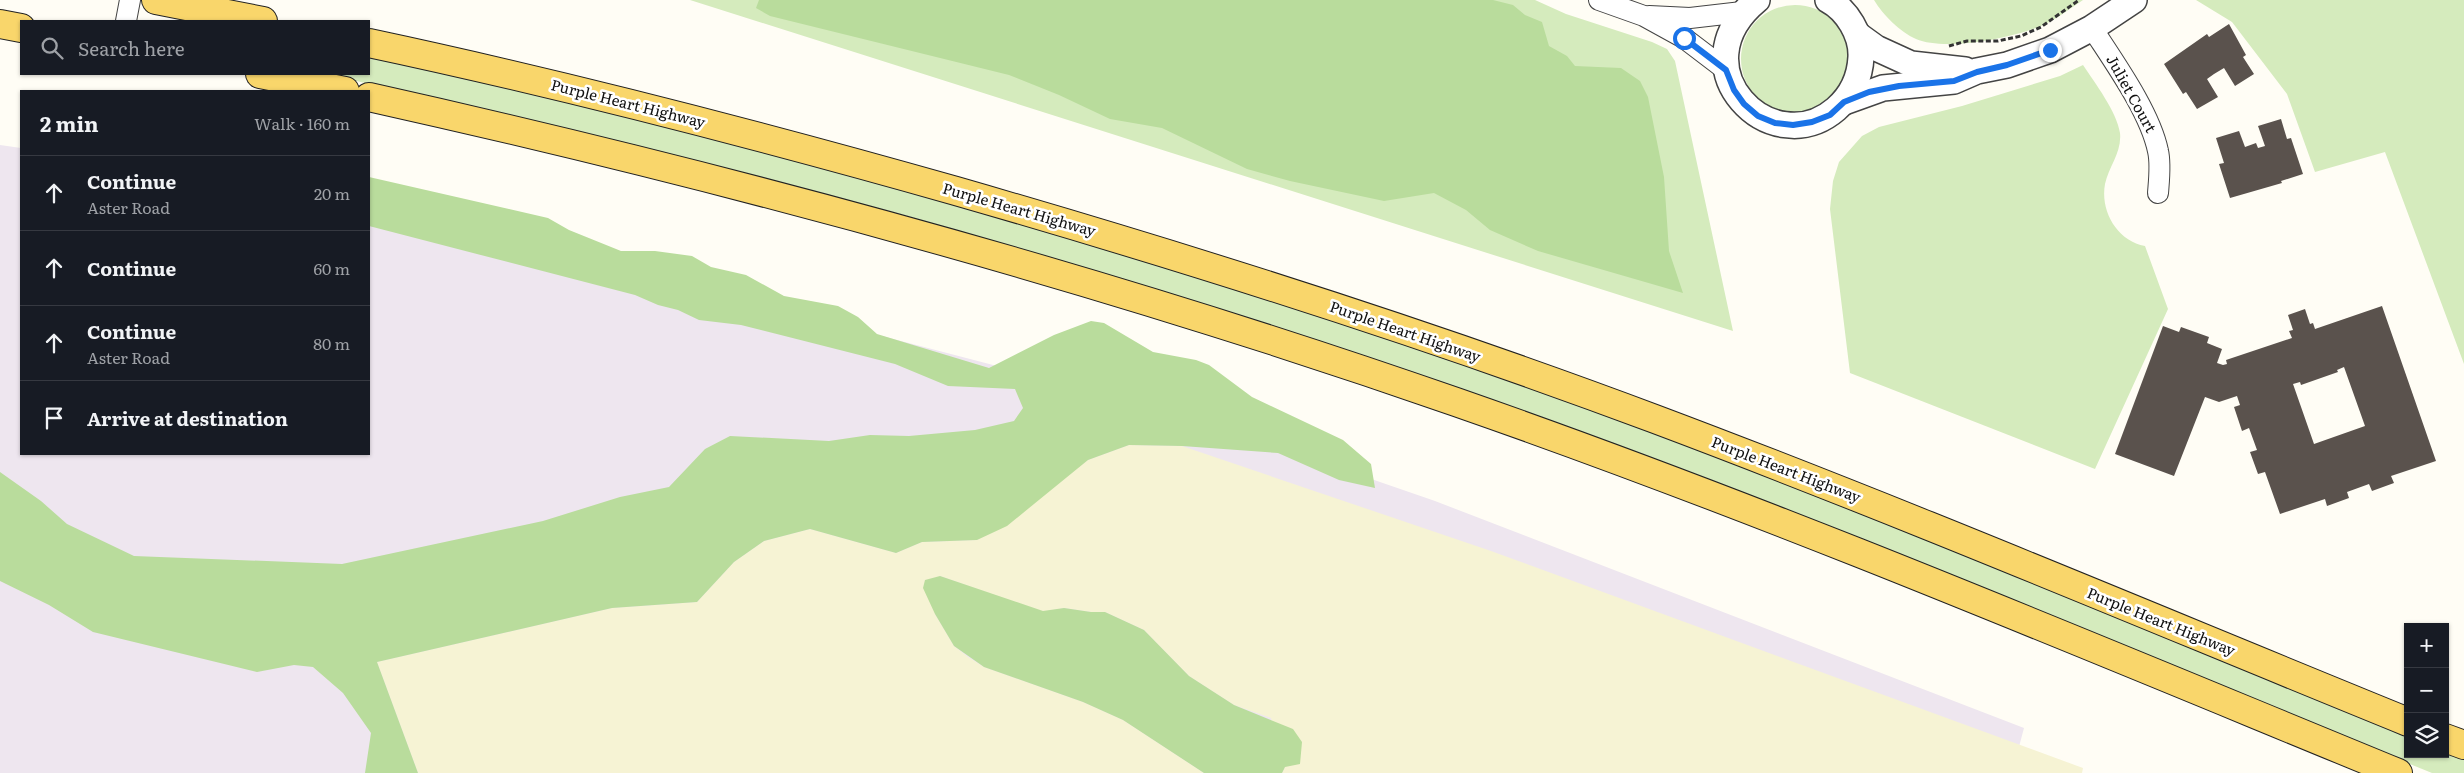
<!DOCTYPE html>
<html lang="en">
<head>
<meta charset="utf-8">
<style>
	:root { --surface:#171b24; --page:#242831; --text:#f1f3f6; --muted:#9ea1a6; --line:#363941 }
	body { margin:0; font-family:Literata,serif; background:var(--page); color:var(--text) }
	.controls { position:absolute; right:15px; bottom:15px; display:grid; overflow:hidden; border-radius:0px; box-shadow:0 1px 4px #0004 }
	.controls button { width:45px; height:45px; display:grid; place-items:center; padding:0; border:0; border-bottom:1px solid var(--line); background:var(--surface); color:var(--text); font:25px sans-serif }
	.stop { position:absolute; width:15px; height:15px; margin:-11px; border:4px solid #1a73e8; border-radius:50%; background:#fff }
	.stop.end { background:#1a73e8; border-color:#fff; box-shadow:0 1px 5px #0008 }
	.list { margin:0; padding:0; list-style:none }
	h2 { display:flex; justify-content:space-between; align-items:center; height:65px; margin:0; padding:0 20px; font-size:21px }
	h2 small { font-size:16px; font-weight:400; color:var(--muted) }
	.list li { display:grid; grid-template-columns:32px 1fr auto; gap:15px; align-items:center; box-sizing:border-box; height:75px; padding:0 20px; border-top:1px solid var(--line) }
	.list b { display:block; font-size:19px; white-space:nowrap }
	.list p { margin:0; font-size:16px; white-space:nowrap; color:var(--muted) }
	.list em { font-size:16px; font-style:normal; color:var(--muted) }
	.icon { flex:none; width:28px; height:28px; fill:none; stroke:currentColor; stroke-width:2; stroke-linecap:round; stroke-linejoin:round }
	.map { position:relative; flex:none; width:2464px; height:773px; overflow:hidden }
	.search { position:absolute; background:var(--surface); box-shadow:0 1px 4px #0004; left:20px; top:20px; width:350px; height:55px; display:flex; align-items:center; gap:12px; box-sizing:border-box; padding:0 18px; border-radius:0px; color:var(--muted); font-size:19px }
	.panel { position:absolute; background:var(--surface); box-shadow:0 1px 4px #0004; left:20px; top:90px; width:350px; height:365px; border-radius:0px }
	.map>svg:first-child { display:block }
	.industrial { fill:#eee6ef }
	.farmland { fill:#f6f3d4 }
	.green { fill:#d5ebbd }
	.forest { fill:#b9dc9c }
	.building { fill:#5a524d; fill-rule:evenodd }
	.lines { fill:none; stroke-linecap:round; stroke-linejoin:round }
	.minor-casing { stroke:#444; stroke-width:22 }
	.tertiary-casing { stroke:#444; stroke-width:28 }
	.primary-casing { stroke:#222; stroke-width:30 }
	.path { stroke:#333; stroke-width:3; stroke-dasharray:5 2.5; stroke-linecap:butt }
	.minor { stroke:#fff; stroke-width:20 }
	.tertiary { stroke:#fff; stroke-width:25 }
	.primary { stroke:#f9d66b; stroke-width:28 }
	.route { stroke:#1a73e8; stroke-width:6 }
	.labels { text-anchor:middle; stroke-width:5; stroke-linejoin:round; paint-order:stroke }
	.street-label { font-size:15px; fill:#111; stroke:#fff }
</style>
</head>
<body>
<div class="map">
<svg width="2464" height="773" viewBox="0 0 2464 773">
	<rect width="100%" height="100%" fill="#fffdf5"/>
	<path class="industrial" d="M0,145L21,148V454H369V217L759,304L1189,416L1435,501L2024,728L2012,773H0Z"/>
	<path class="farmland" d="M1129,445L1182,446L1491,551L2083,768L2082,773H1282L1285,767L1271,718L1234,705L1189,676L1144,630L1105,612H1091L1064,608L1043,612L940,576L935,614L954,646L968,657L984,667L1083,702L1123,720L1204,773H418L377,662L612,608L697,602L734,562L764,541L810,529L896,553L922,542L977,540L1088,460Z"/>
	<g class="green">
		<path d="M690,0H1535L1566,14L1652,42L1667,49L1675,61L1733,331Z"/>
		<path d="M1874,0H2083C2068,10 2050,24 2033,29C2005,39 1944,51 1916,39C1900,32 1883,15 1874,0Z"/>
		<path d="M2196,0H2464V364L2385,152L2315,172L2287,94L2232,22Z"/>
		<circle cx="1795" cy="59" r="54"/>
		<path d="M369,55L599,107L1040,226L1424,348L1786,481L2408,734V754H2445V750L2464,757V773H2432L2294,717L1327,344L1142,285L904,215L579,131L325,74H369Z"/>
		<path d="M2083,65C2095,83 2117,112 2120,133C2122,152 2109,166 2105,184C2100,211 2117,241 2145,246L2168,309L2095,469L1850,373L1830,209L1833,181L1839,162L1862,136L1879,127L1962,106L2060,76Z"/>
	</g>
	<g class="forest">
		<path d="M759,0H1493L1513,5L1525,15L1542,22L1549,46L1567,56L1575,66L1621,68L1640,81L1648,97L1664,177L1669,251L1683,293L1538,251L1490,230L1466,210L1434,193L1384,201L1290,181L1247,169L1162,128L1110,119L1059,95L1009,75L770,16L756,8Z"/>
		<path d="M369,177L548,218L569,230L621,251H655L692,256L711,267L746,275L784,296L838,306L858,317L877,334L989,368L1054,335L1091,321L1104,323L1153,352L1196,360L1209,365L1252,397L1343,440L1371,464L1375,488L1339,480L1278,453L1182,446L1129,445L1088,460L1007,526L977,540L922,542L896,553L810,529L764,541L734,562L697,602L612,608L377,662L418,773H365L371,733L343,693L313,667L294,665L257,672L93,632L49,605L0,581V472L41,501L67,524L134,556L342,564L543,521L620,497L669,487L705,449L730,436L829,441L870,435L909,436L975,430L1014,421L1023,408L1015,389L948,386L895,364L741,325L699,320L678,310L658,305L635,295L369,226Z"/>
		<path d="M940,576L1043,611L1064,608L1091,612H1105L1144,630L1189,676L1234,705L1293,729L1302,742L1300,764L1285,767L1282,773H1204L1123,720L1083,702L984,667L954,646L935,614L923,588L925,580Z"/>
	</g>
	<g class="building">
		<path d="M2229,24L2246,55L2243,57L2254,74L2235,86L2224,68L2214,74L2207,79L2218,97L2197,109L2186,92L2183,94L2164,64L2207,34L2209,37Z"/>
		<path d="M2281,119L2287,139L2291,138L2303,174L2281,181L2282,183L2230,198L2219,164L2224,163L2216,138L2239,131L2245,147L2256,143L2258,148L2265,146L2258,126Z"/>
		<path d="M2382,306L2436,461L2391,476L2394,483L2372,491L2369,484L2347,492L2349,498L2327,506L2325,499L2280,514L2265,472L2258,474L2250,452L2257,450L2249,428L2242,431L2234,407L2240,405L2237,396L2219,402L2205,397L2174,476L2115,454L2163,326L2179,332L2181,327L2209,337L2207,343L2222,349L2217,363L2223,365L2227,364L2226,360L2292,338L2289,331L2293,330L2288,315L2305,309L2310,324L2313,323L2315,329ZM2344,367L2365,426L2314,444L2293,384L2300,382L2301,385L2338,372L2337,370Z"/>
	</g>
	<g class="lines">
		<defs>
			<g id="minor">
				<path d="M1599,0L1644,16L1684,38L1726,70"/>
				<path d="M1649,16L1690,18L1742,12"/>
				<path d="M126,21L130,0"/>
				<path d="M2092,28C2114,62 2150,112 2158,151C2161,164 2159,180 2158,193"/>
			</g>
			<g id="tertiary">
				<path d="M1757,0C1675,68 1772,164 1836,109C1852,95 1860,78 1861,57C1862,35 1847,10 1828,0"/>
				<path d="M1858,35L1876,48L1911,64L1965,70"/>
				<path d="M1844,102L1883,88L1954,81L1977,71L2007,65L2050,50L2092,28L2134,0"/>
			</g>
			<g id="primary">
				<path d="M156,0L263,21"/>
				<path d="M0,24L21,28"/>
				<path d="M369,43C566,85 762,136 956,191C1192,259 1426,333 1655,419C1908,514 2157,620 2408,722"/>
				<path d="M260,74L345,91"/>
				<path d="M369,97C736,179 1100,278 1456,402C1775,513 2086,645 2398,773"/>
				<path d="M2445,738L2464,745"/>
			</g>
		</defs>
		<use href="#minor" class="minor-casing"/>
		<use href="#tertiary" class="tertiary-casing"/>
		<use href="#primary" class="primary-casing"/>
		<path class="path" d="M1949,46L1967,41H1998L2021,36L2041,27L2079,0"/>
		<use href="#minor" class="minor"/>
		<use href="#tertiary" class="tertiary"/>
		<use href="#primary" class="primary"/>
	</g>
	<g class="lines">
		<path class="route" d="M1684,38L1726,70L1734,90L1744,104L1758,116L1775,123L1793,125L1812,122L1830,115L1844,102L1869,92L1899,86L1954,81L1977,72L2007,65L2050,50"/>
	</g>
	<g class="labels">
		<g class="street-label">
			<text transform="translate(2131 94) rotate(61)" y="5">Juliet Court</text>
			<text transform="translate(628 104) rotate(14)" y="5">Purple Heart Highway</text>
			<text transform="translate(1019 210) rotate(16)" y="5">Purple Heart Highway</text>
			<text transform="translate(1405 332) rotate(19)" y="5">Purple Heart Highway</text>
			<text transform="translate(1786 470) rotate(21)" y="5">Purple Heart Highway</text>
			<text transform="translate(2161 622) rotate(22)" y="5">Purple Heart Highway</text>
		</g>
	</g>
</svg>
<div class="controls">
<button>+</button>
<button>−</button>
<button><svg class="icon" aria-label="layers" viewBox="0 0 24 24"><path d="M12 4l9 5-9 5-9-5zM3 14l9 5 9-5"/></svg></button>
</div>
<div class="stop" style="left:1684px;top:38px"></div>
<div class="stop end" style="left:2050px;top:50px"></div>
<div class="search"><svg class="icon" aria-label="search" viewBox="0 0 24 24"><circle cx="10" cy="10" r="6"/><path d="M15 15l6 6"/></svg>Search here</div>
<section class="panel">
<h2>2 min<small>Walk · 160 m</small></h2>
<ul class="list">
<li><svg class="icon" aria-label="ahead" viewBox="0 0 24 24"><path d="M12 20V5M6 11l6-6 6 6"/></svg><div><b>Continue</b><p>Aster Road</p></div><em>20 m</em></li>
<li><svg class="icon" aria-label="ahead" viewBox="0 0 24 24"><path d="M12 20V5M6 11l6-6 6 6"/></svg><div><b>Continue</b></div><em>60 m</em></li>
<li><svg class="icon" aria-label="ahead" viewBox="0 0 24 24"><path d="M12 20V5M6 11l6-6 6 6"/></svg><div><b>Continue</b><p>Aster Road</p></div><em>80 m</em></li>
<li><svg class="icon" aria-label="arrive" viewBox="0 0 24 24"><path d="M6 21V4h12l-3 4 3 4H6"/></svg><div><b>Arrive at destination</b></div></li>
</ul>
</section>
</div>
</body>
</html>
